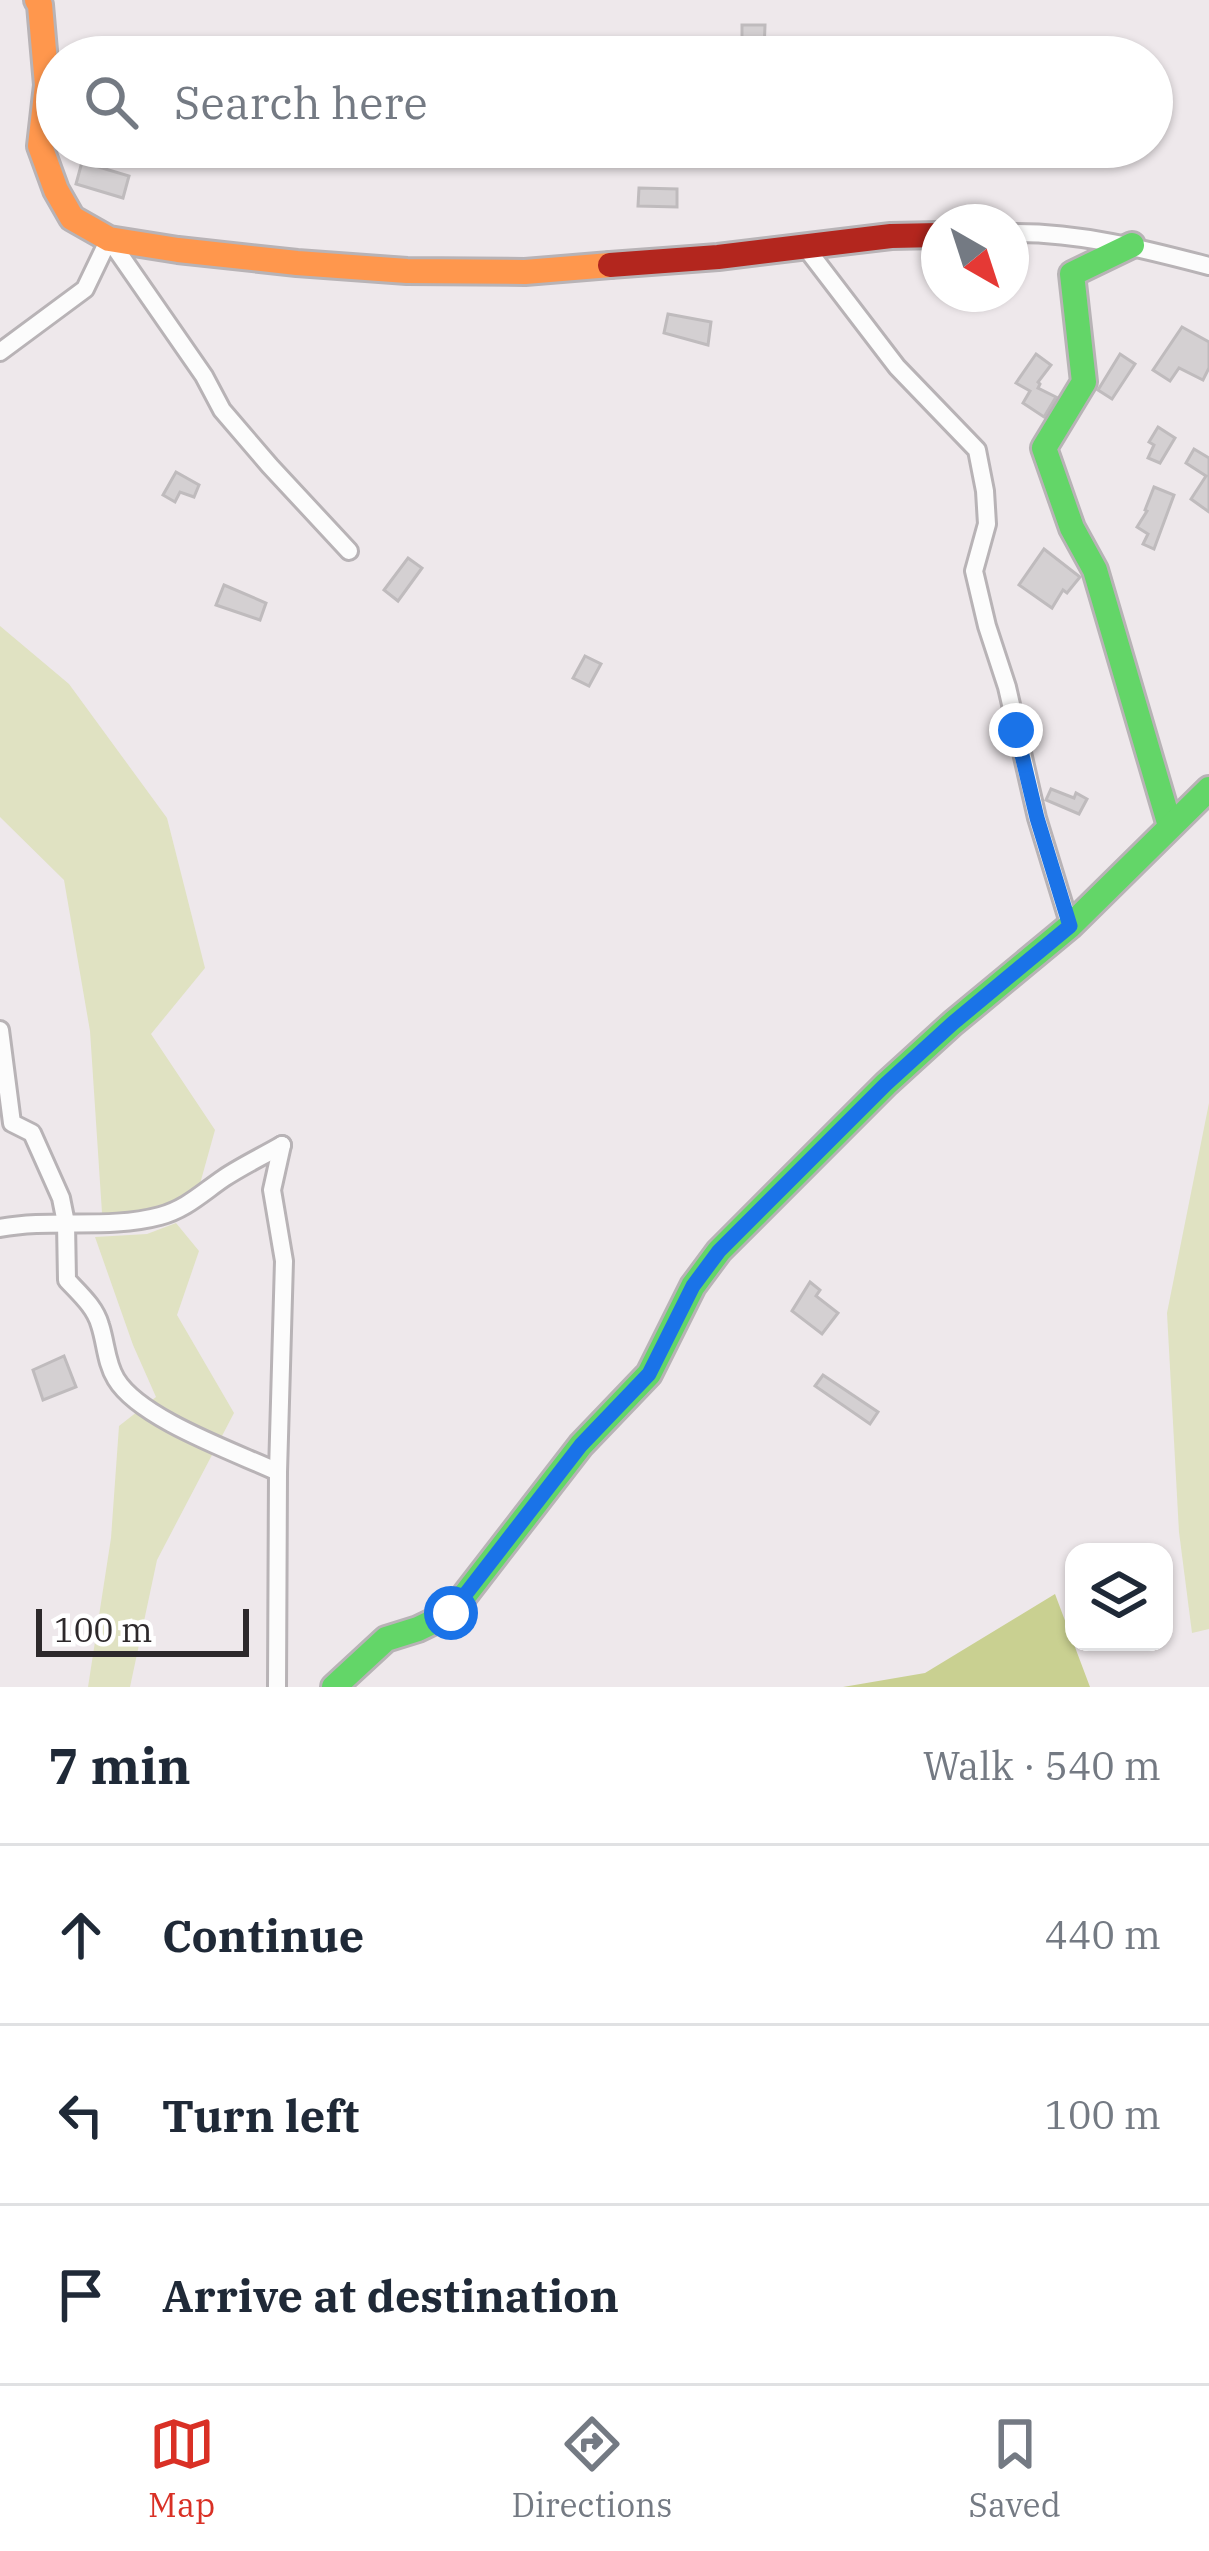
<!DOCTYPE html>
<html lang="en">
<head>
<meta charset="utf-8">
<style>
	:root { --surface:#fff; --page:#f2f2f3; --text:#1f2937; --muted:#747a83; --line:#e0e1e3; --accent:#d93025 }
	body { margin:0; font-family:"IBM Plex Serif",serif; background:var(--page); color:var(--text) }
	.controls { position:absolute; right:36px; bottom:36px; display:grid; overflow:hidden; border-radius:24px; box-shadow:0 3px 9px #0004 }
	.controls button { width:108px; height:108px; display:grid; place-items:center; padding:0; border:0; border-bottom:3px solid var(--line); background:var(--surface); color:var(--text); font:60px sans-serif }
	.compass { position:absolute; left:921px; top:204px; width:108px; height:108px; border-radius:50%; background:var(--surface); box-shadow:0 3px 9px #0004; rotate:141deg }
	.scale { position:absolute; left:36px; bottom:30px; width:213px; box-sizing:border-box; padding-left:12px; border:6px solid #2d292b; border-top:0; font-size:33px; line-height:42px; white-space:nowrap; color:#2d292b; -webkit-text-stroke:9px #fff; paint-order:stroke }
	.stop { position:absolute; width:36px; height:36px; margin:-27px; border:9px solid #1a73e8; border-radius:50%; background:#fff }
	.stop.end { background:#1a73e8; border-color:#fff; box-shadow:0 3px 12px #0008 }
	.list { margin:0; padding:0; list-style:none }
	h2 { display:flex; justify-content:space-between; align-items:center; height:156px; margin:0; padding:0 48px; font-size:51px }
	h2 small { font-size:39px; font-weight:400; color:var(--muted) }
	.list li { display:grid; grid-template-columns:78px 1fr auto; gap:36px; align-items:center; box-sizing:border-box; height:180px; padding:0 48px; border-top:3px solid var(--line) }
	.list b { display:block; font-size:45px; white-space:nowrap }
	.list em { font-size:39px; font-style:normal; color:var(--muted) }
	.icon { flex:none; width:66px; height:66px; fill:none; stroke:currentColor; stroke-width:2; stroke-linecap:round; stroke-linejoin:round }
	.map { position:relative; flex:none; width:1209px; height:1687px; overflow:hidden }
	.search { position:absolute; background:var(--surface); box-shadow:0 3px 9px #0004; left:36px; right:36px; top:36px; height:132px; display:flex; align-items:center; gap:30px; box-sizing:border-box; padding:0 42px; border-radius:66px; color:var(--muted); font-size:45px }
	.sheet { height:696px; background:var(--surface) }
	nav { display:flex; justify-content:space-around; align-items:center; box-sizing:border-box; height:168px; border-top:3px solid var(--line); background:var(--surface); font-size:33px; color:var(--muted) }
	nav a { display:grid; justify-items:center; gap:6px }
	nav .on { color:var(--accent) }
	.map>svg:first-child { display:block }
	.green { fill:#e0e2c2 }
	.water { fill:#c9d091 }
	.building { fill:#d4d0d2; stroke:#bfbbbd; stroke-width:3 }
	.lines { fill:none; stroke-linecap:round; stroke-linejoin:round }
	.street-casing { stroke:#b8b3b6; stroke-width:22 }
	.fast-casing { stroke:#b8b3b6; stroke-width:30 }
	.slow-casing { stroke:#b8b3b6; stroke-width:30 }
	.jam-casing { stroke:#b8b3b6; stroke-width:30 }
	.street { stroke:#fcfcfc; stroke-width:16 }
	.fast { stroke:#63d668; stroke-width:24 }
	.slow { stroke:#ff974d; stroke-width:24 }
	.jam { stroke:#b3261e; stroke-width:24 }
	.route { stroke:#1a73e8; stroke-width:15 }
</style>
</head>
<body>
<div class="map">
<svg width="1209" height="1687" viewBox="0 0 1209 1687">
	<rect width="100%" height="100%" fill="#eee8eb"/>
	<g class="green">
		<path d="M0,626L69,684L167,818L205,968L151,1034L215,1130L198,1191L151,1214L102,1213L90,1031L64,880L0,817Z"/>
		<path d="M1209,1103V1629L1192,1633L1179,1532L1167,1313Z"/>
		<path d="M176,1223L199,1251L177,1315L234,1413L157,1560L130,1687H88L111,1538L119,1426L156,1397L133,1345L95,1237L147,1234Z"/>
	</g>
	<path class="water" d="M1055,1594L1090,1687H843L925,1673Z"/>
	<g class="building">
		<path d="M742,25H765L764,52H753V42L742,41Z"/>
		<path d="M82,162L129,176L123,198L76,184Z"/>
		<path d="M639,188L677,189V207L638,206Z"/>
		<path d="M668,314L711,322L708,345L664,333Z"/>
		<path d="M1182,327L1209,342V368L1203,380L1179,368L1170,381L1153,370Z"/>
		<path d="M1036,354L1051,365L1038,382L1040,384L1038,388L1056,397L1044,417L1023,403L1030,391L1016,383Z"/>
		<path d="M1120,354L1135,364L1112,399L1098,390Z"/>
		<path d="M1158,427L1175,438L1160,463L1148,458L1154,445L1149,442Z"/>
		<path d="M1194,449L1209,458V512L1191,499L1206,476L1186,463Z"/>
		<path d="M176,472L199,485L194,497L180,492L175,502L163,495Z"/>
		<path d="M1154,487L1174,495L1154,549L1143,544L1148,534L1137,527L1147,511L1145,510Z"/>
		<path d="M1044,549L1080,577L1067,593L1063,590L1052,608L1019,585Z"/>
		<path d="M408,558L422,568L398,601L384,590Z"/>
		<path d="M224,585L266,603L260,620L216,605Z"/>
		<path d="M585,656L601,664L589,686L573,678Z"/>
		<path d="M1051,789L1074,798L1076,793L1087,799L1079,814L1046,800Z"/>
		<path d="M810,1282L820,1290L816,1296L838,1313L822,1334L792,1311Z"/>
		<path d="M64,1356L76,1387L43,1400L33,1370Z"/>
		<path d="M823,1375L878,1412L870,1424L815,1386Z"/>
	</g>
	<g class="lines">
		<defs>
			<g id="street">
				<path d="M1011,233C1079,232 1144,249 1209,266"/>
				<path d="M806,248L897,367L977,450L985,491L987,524L974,571L987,626L1007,687L1037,818L1070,926"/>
				<path d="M0,352L85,289L109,239L204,376L222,410L270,466L349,551"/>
				<path d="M0,1030L12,1123L32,1133L61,1198L66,1223L67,1280C80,1294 95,1307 100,1325C106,1343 106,1363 116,1379C140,1419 235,1452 278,1472"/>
				<path d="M0,1228C52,1218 108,1230 160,1216C186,1209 202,1193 224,1178C242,1166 263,1156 282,1145"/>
				<path d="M277,1687L278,1472L284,1261L272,1190L282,1145"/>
			</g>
			<g id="fast">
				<path d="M1132,245L1072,274L1084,382L1044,448L1072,528L1095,570L1170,826"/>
				<path d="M334,1687L386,1639L418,1629L451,1613L581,1445L649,1374L693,1286L719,1251L886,1084L953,1023L1070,926L1209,789"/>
			</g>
			<path id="slow" d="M37,0L40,5L47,85L40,146L56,190L72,218L109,239L178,250L297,263L407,271L525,272L610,265"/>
			<path id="jam" d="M610,265L718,257L891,236L939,235"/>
		</defs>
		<use href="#street" class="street-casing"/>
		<use href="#fast" class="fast-casing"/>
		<use href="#slow" class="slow-casing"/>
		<use href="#jam" class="jam-casing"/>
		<use href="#street" class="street"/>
		<use href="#fast" class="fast"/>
		<use href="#slow" class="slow"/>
		<use href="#jam" class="jam"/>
	</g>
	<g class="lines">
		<path class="route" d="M451,1613L581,1445L649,1374L693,1286L719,1251L886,1084L953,1023L1070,926L1037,818L1016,730"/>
	</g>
</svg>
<div class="controls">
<button><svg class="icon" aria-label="layers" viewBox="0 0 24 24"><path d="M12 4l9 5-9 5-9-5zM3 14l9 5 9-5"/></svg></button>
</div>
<svg class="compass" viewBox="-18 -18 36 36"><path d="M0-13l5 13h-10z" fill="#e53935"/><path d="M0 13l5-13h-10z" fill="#747a83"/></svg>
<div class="scale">100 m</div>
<div class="stop" style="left:451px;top:1613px"></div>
<div class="stop end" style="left:1016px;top:730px"></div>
<div class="search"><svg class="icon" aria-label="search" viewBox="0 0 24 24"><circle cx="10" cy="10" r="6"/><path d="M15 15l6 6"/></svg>Search here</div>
</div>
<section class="sheet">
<h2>7 min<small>Walk · 540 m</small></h2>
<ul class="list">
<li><svg class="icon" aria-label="ahead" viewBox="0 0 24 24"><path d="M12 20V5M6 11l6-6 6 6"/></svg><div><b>Continue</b></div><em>440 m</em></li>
<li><svg class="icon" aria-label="left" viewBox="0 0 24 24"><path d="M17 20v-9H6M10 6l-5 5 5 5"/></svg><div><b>Turn left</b></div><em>100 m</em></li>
<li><svg class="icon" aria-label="arrive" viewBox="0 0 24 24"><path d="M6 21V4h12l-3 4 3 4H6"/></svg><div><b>Arrive at destination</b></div></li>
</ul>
</section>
<nav>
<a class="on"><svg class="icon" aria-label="map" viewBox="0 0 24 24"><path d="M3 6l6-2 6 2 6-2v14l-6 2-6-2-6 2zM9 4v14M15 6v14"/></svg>Map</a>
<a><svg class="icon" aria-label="directions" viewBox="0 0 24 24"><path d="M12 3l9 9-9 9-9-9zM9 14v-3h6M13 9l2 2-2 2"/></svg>Directions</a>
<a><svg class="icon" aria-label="saved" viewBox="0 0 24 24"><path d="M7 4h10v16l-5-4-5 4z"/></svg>Saved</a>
</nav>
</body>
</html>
